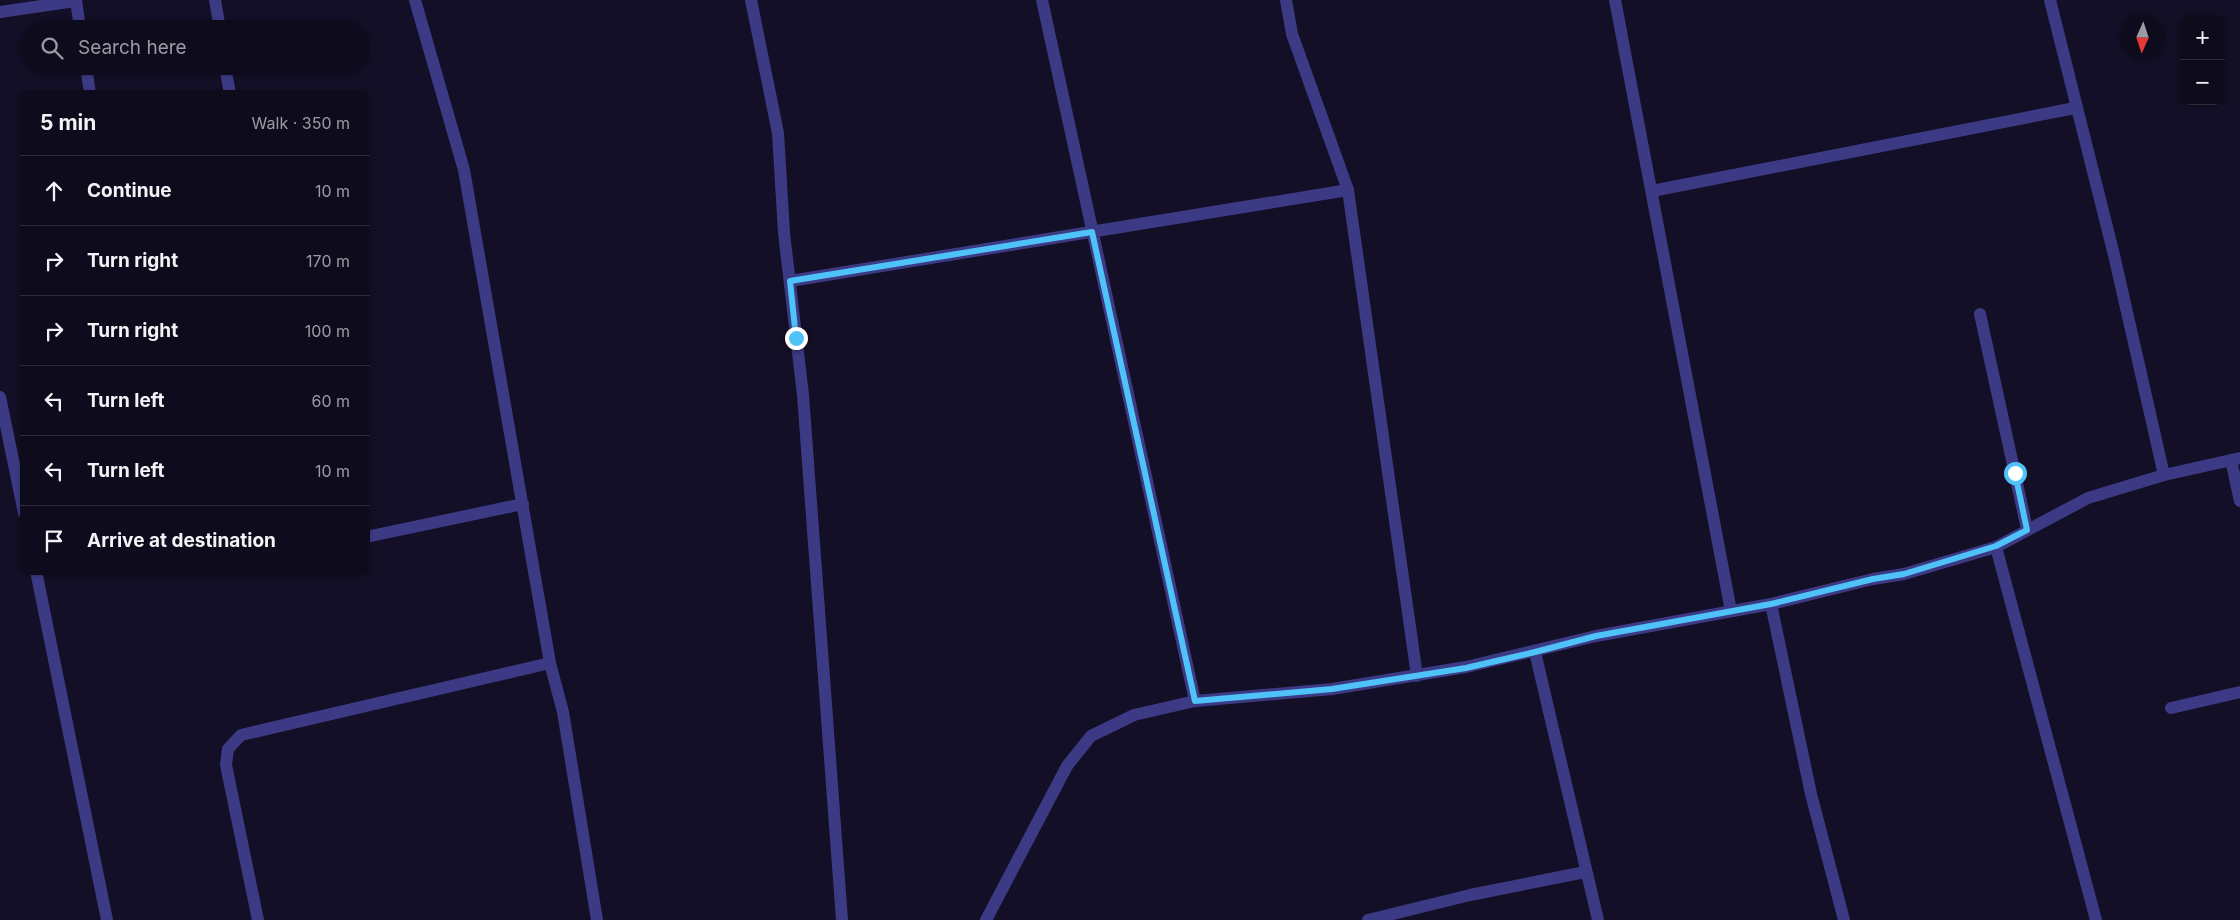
<!DOCTYPE html>
<html lang="en">
<head>
<meta charset="utf-8">
<style>
	:root { --surface:#0e0b1c; --page:#1c1929; --text:#f1f3f6; --muted:#9b9ba3; --line:#2e2b3b }
	body { margin:0; font-family:Inter,sans-serif; background:var(--page); color:var(--text) }
	.controls { position:absolute; right:15px; top:15px; display:grid; overflow:hidden; border-radius:10px; box-shadow:0 1px 4px #0004 }
	.controls button { width:45px; height:45px; display:grid; place-items:center; padding:0; border:0; border-bottom:1px solid var(--line); background:var(--surface); color:var(--text); font:25px sans-serif }
	.compass { position:absolute; left:2120px; top:15px; width:45px; height:45px; border-radius:50%; background:var(--surface); box-shadow:0 1px 4px #0004; rotate:183deg }
	.stop { position:absolute; width:15px; height:15px; margin:-11px; border:4px solid #4fc3f7; border-radius:50%; background:#fff }
	.stop.end { background:#4fc3f7; border-color:#fff; box-shadow:0 1px 5px #0008 }
	.list { margin:0; padding:0; list-style:none }
	h2 { display:flex; justify-content:space-between; align-items:center; height:65px; margin:0; padding:0 20px; font-size:21px }
	h2 small { font-size:16px; font-weight:400; color:var(--muted) }
	.list li { display:grid; grid-template-columns:32px 1fr auto; gap:15px; align-items:center; box-sizing:border-box; height:70px; padding:0 20px; border-top:1px solid var(--line) }
	.list b { display:block; font-size:19px; white-space:nowrap }
	.list em { font-size:16px; font-style:normal; color:var(--muted) }
	.icon { flex:none; width:28px; height:28px; fill:none; stroke:currentColor; stroke-width:2; stroke-linecap:round; stroke-linejoin:round }
	.map { position:relative; flex:none; width:2240px; height:920px; overflow:hidden }
	.search { position:absolute; background:var(--surface); box-shadow:0 1px 4px #0004; left:20px; top:20px; width:350px; height:55px; display:flex; align-items:center; gap:12px; box-sizing:border-box; padding:0 18px; border-radius:28px; color:var(--muted); font-size:19px }
	.panel { position:absolute; background:var(--surface); box-shadow:0 1px 4px #0004; left:20px; top:90px; width:350px; height:485px; border-radius:10px }
	.map>svg:first-child { display:block }
	.lines { fill:none; stroke-linecap:round; stroke-linejoin:round }
	.minor { stroke:#3d3a85; stroke-width:12 }
	.route { stroke:#4fc3f7; stroke-width:6 }
</style>
</head>
<body>
<div class="map">
<svg width="2240" height="920" viewBox="0 0 2240 920">
	<rect width="100%" height="100%" fill="#130f26"/>
	<g class="lines">
		<g class="minor">
			<path d="M76,0L80,29"/>
			<path d="M215,0L220,29"/>
			<path d="M415,0L464,170L550,663L563,712L597,920"/>
			<path d="M751,0L778,133L784,233L803,395L842,920"/>
			<path d="M1042,0L1195,701"/>
			<path d="M1286,0L1292,34L1348,190L1417,676"/>
			<path d="M1615,0L1731,611"/>
			<path d="M2050,0L2114,255L2164,475"/>
			<path d="M0,12L75,1"/>
			<path d="M86,66L90,94"/>
			<path d="M225,66L230,94"/>
			<path d="M1652,191L2075,108"/>
			<path d="M790,281L1348,190"/>
			<path d="M1980,314L2027,529"/>
			<path d="M0,397L24,513"/>
			<path d="M2231,460L2240,501"/>
			<path d="M366,537L523,504"/>
			<path d="M1996,547L2096,920"/>
			<path d="M36,571L107,920"/>
			<path d="M1771,604L1811,794L1844,920"/>
			<path d="M1535,652L1598,920"/>
			<path d="M2171,708L2240,692"/>
			<path d="M258,920L226,765L228,749L241,735L550,663"/>
			<path d="M986,920L1067,766L1091,736L1134,715L1195,701L1332,689L1466,667L1596,636L1771,604L1873,579L1904,574L1996,547L2088,498L2164,475L2240,458"/>
			<path d="M1368,920L1470,895L1585,872"/>
		</g>
	</g>
	<g class="lines">
		<path class="route" d="M796,338L790,281L1092,232L1195,701L1332,689L1466,668L1535,652L1596,636L1771,604L1873,579L1904,574L1996,546L2027,530L2015,473"/>
	</g>
</svg>
<div class="controls">
<button>+</button>
<button>−</button>
</div>
<svg class="compass" viewBox="-18 -18 36 36"><path d="M0-13l5 13h-10z" fill="#e53935"/><path d="M0 13l5-13h-10z" fill="#9b9ba3"/></svg>
<div class="stop" style="left:2015px;top:473px"></div>
<div class="stop end" style="left:796px;top:338px"></div>
<div class="search"><svg class="icon" aria-label="search" viewBox="0 0 24 24"><circle cx="10" cy="10" r="6"/><path d="M15 15l6 6"/></svg>Search here</div>
<section class="panel">
<h2>5 min<small>Walk · 350 m</small></h2>
<ul class="list">
<li><svg class="icon" aria-label="ahead" viewBox="0 0 24 24"><path d="M12 20V5M6 11l6-6 6 6"/></svg><div><b>Continue</b></div><em>10 m</em></li>
<li><svg class="icon" aria-label="right" viewBox="0 0 24 24"><path d="M7 20v-9h11M14 6l5 5-5 5"/></svg><div><b>Turn right</b></div><em>170 m</em></li>
<li><svg class="icon" aria-label="right" viewBox="0 0 24 24"><path d="M7 20v-9h11M14 6l5 5-5 5"/></svg><div><b>Turn right</b></div><em>100 m</em></li>
<li><svg class="icon" aria-label="left" viewBox="0 0 24 24"><path d="M17 20v-9H6M10 6l-5 5 5 5"/></svg><div><b>Turn left</b></div><em>60 m</em></li>
<li><svg class="icon" aria-label="left" viewBox="0 0 24 24"><path d="M17 20v-9H6M10 6l-5 5 5 5"/></svg><div><b>Turn left</b></div><em>10 m</em></li>
<li><svg class="icon" aria-label="arrive" viewBox="0 0 24 24"><path d="M6 21V4h12l-3 4 3 4H6"/></svg><div><b>Arrive at destination</b></div></li>
</ul>
</section>
</div>
</body>
</html>
